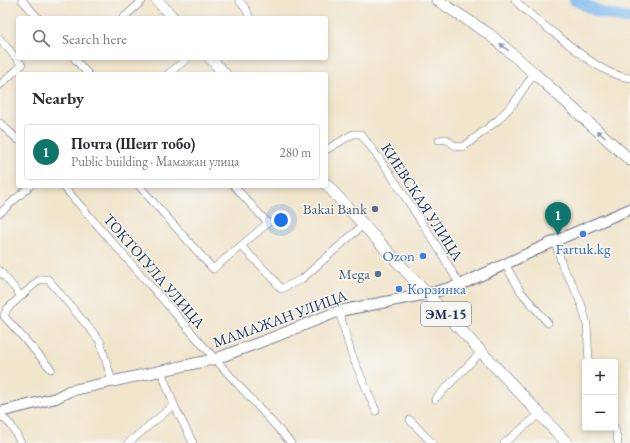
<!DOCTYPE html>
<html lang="en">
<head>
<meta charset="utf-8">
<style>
	:root { --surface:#fff; --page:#f7f7f7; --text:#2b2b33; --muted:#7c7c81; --line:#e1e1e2; --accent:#0f766e }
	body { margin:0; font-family:"EB Garamond",serif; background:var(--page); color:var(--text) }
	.controls { position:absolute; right:12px; bottom:12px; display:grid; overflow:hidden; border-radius:4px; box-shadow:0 2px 6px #0003 }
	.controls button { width:36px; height:36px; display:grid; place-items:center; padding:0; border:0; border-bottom:1px solid var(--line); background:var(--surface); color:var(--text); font:20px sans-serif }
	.you { position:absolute; left:281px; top:220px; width:14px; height:14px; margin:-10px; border:3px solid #fff; border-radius:50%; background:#1a73e8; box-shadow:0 0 0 6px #1a73e833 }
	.badge { display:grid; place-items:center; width:26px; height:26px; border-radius:50%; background:var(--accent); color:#fff; font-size:13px; font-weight:700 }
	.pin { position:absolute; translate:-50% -33px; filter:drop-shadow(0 1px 2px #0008) }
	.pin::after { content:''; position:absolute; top:21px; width:14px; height:12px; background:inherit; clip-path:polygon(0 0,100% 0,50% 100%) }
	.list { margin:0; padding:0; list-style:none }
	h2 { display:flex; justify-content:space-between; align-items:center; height:52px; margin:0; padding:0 16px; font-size:17px }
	h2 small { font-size:13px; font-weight:400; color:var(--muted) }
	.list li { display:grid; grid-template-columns:26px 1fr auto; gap:12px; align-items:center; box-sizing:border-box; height:56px; margin:0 8px 8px; padding:0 8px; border:1px solid var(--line); border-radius:4px }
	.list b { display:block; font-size:15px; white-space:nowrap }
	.list p { margin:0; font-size:13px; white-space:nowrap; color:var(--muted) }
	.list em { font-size:13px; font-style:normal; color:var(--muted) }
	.icon { flex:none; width:22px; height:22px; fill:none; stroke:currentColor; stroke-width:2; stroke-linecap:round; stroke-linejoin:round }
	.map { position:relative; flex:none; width:630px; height:443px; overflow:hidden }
	.search { position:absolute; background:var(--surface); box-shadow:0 2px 6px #0003; left:16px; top:16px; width:312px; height:44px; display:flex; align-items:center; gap:10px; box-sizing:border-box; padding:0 14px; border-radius:4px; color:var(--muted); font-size:15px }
	.panel { position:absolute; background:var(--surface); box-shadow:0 2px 6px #0003; left:16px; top:72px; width:312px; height:116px; border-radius:4px }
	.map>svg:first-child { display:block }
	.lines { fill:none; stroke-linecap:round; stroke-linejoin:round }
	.river { stroke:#7bb9ee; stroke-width:12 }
	.street-casing { stroke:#666f84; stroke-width:8 }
	.secondary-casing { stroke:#666f84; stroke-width:12 }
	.primary-casing { stroke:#666f84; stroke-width:12 }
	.street { stroke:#fff; stroke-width:7 }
	.secondary { stroke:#fff; stroke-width:10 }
	.primary { stroke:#fff; stroke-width:11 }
	.oneway { fill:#8d97ae }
	.service-dot { fill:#5c6f8a; stroke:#f6f6f2; stroke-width:1.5 }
	.shop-dot { fill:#3f7fe0; stroke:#f6f6f2; stroke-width:1.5 }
	.labels { text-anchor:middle; stroke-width:3; stroke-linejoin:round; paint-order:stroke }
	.shield { fill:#f6f6f2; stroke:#5d6b8a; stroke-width:1 }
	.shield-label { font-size:14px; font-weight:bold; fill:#1b2f5e }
	.street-label { font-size:15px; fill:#1b2f5e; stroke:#f6f6f2 }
	.service-label { font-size:15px; fill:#4e5e75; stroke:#f6f6f2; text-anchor:end }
	.shop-label { font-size:15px; fill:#366cbe; stroke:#f6f6f2 }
</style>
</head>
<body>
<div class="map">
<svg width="630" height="443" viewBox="0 0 630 443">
	<rect width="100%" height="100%" fill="#f6f6f2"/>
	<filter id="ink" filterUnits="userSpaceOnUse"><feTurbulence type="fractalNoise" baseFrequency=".025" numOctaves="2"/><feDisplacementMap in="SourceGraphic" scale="8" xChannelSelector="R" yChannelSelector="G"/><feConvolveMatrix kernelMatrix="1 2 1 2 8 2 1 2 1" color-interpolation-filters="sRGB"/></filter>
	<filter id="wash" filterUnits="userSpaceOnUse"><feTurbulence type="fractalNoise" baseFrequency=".012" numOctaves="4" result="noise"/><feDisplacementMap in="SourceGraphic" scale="16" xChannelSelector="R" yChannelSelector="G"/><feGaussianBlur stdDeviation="0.9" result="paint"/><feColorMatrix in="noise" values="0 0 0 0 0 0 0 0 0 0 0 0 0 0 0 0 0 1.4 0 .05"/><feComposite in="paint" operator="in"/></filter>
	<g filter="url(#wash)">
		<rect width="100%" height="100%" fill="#f1e5cc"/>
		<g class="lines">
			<path class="river" d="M575,0L602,13L630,19"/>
		</g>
	</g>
	<g filter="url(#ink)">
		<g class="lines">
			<defs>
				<g id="street">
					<path d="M22,0L38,18"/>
					<path d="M239,0L246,9L250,18"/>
					<path d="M515,0C528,14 543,25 558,36C579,52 603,75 630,78"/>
					<path d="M123,18L143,0"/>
					<path d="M0,39L22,65L0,85"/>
					<path d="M74,58L88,74"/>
					<path d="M168,74L188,58"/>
					<path d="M0,123L18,140"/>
					<path d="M439,140L446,139C453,144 458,150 466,145L498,120L514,103L534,73"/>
					<path d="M326,150L353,134H361L389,172L437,246L460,285"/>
					<path d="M63,186L215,359L291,443"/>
					<path d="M139,186L213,269L268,223L234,186"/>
					<path d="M0,213L30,186"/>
					<path d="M555,241L563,268L573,285L582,306L587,325L589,362"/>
					<path d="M241,246L271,276L281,289L302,279L363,225"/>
					<path d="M505,264L521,292L548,323"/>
					<path d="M0,271L21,296"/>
					<path d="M339,311L351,353L376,411"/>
					<path d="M51,369L4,316L7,309L39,280L48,279L100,341L112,381"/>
					<path d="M161,371L174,405L193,443"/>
					<path d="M435,399L481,352"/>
					<path d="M0,415L11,425L21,443"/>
					<path d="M410,420L432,443"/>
					<path d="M615,428L618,443"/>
					<path d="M128,443L174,405"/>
					<path d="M504,443L540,414"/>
				</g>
				<path id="secondary" d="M0,412L56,398L69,391L215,359L274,337L339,311L427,294L460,285L555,241L630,209"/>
				<g id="primary">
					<path d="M157,0L173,18"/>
					<path d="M437,0L489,34L534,73L630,160"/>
					<path d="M210,58L225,74"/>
					<path d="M326,184L427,294L567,443"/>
				</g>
			</defs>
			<use href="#street" class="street-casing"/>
			<use href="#secondary" class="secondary-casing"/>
			<use href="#primary" class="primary-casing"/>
			<use href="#street" class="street"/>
			<use href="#secondary" class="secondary"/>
			<use href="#primary" class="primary"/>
		</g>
		<defs><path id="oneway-solid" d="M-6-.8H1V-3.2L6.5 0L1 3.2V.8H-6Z"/></defs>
		<g class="oneway">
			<use href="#oneway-solid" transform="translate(504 47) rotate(-139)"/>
			<use href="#oneway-solid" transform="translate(601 134) rotate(-138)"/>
		</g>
	</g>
	<g class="service-dot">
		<circle cx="375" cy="209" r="4"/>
		<circle cx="378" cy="274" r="4"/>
	</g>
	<g class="shop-dot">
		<circle cx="583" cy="234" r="4"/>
		<circle cx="423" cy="256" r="4"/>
		<circle cx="399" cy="289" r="4"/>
	</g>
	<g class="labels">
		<rect class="shield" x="421" y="302" width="50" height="24" rx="3"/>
		<g class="shield-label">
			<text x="446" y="319">ЭМ-15</text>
		</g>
		<g class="street-label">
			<text transform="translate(422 202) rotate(57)" y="5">КИЕВСКАЯ УЛИЦА</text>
			<text transform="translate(154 271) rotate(49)" y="5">ТОКТОГУЛА УЛИЦА</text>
			<text transform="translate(280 319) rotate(-20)" y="5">МАМАЖАН УЛИЦА</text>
		</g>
		<g class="service-label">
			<text x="367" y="214">Bakai Bank</text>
			<text x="370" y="279">Mega</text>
		</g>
		<g class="shop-label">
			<text x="583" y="254">Fartuk.kg</text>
			<text x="415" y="261" text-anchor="end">Ozon</text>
			<text x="407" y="294" text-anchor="start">Корзинка</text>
		</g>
	</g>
</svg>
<div class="controls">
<button>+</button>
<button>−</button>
</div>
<div class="you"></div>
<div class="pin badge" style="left:558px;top:235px">1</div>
<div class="search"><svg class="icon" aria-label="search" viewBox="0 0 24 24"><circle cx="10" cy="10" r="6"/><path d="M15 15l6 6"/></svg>Search here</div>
<section class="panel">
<h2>Nearby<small></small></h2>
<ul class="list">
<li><span class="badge">1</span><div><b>Почта (Шеит тобо)</b><p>Public building · Мамажан улица</p></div><em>280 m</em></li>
</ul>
</section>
</div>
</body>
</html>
